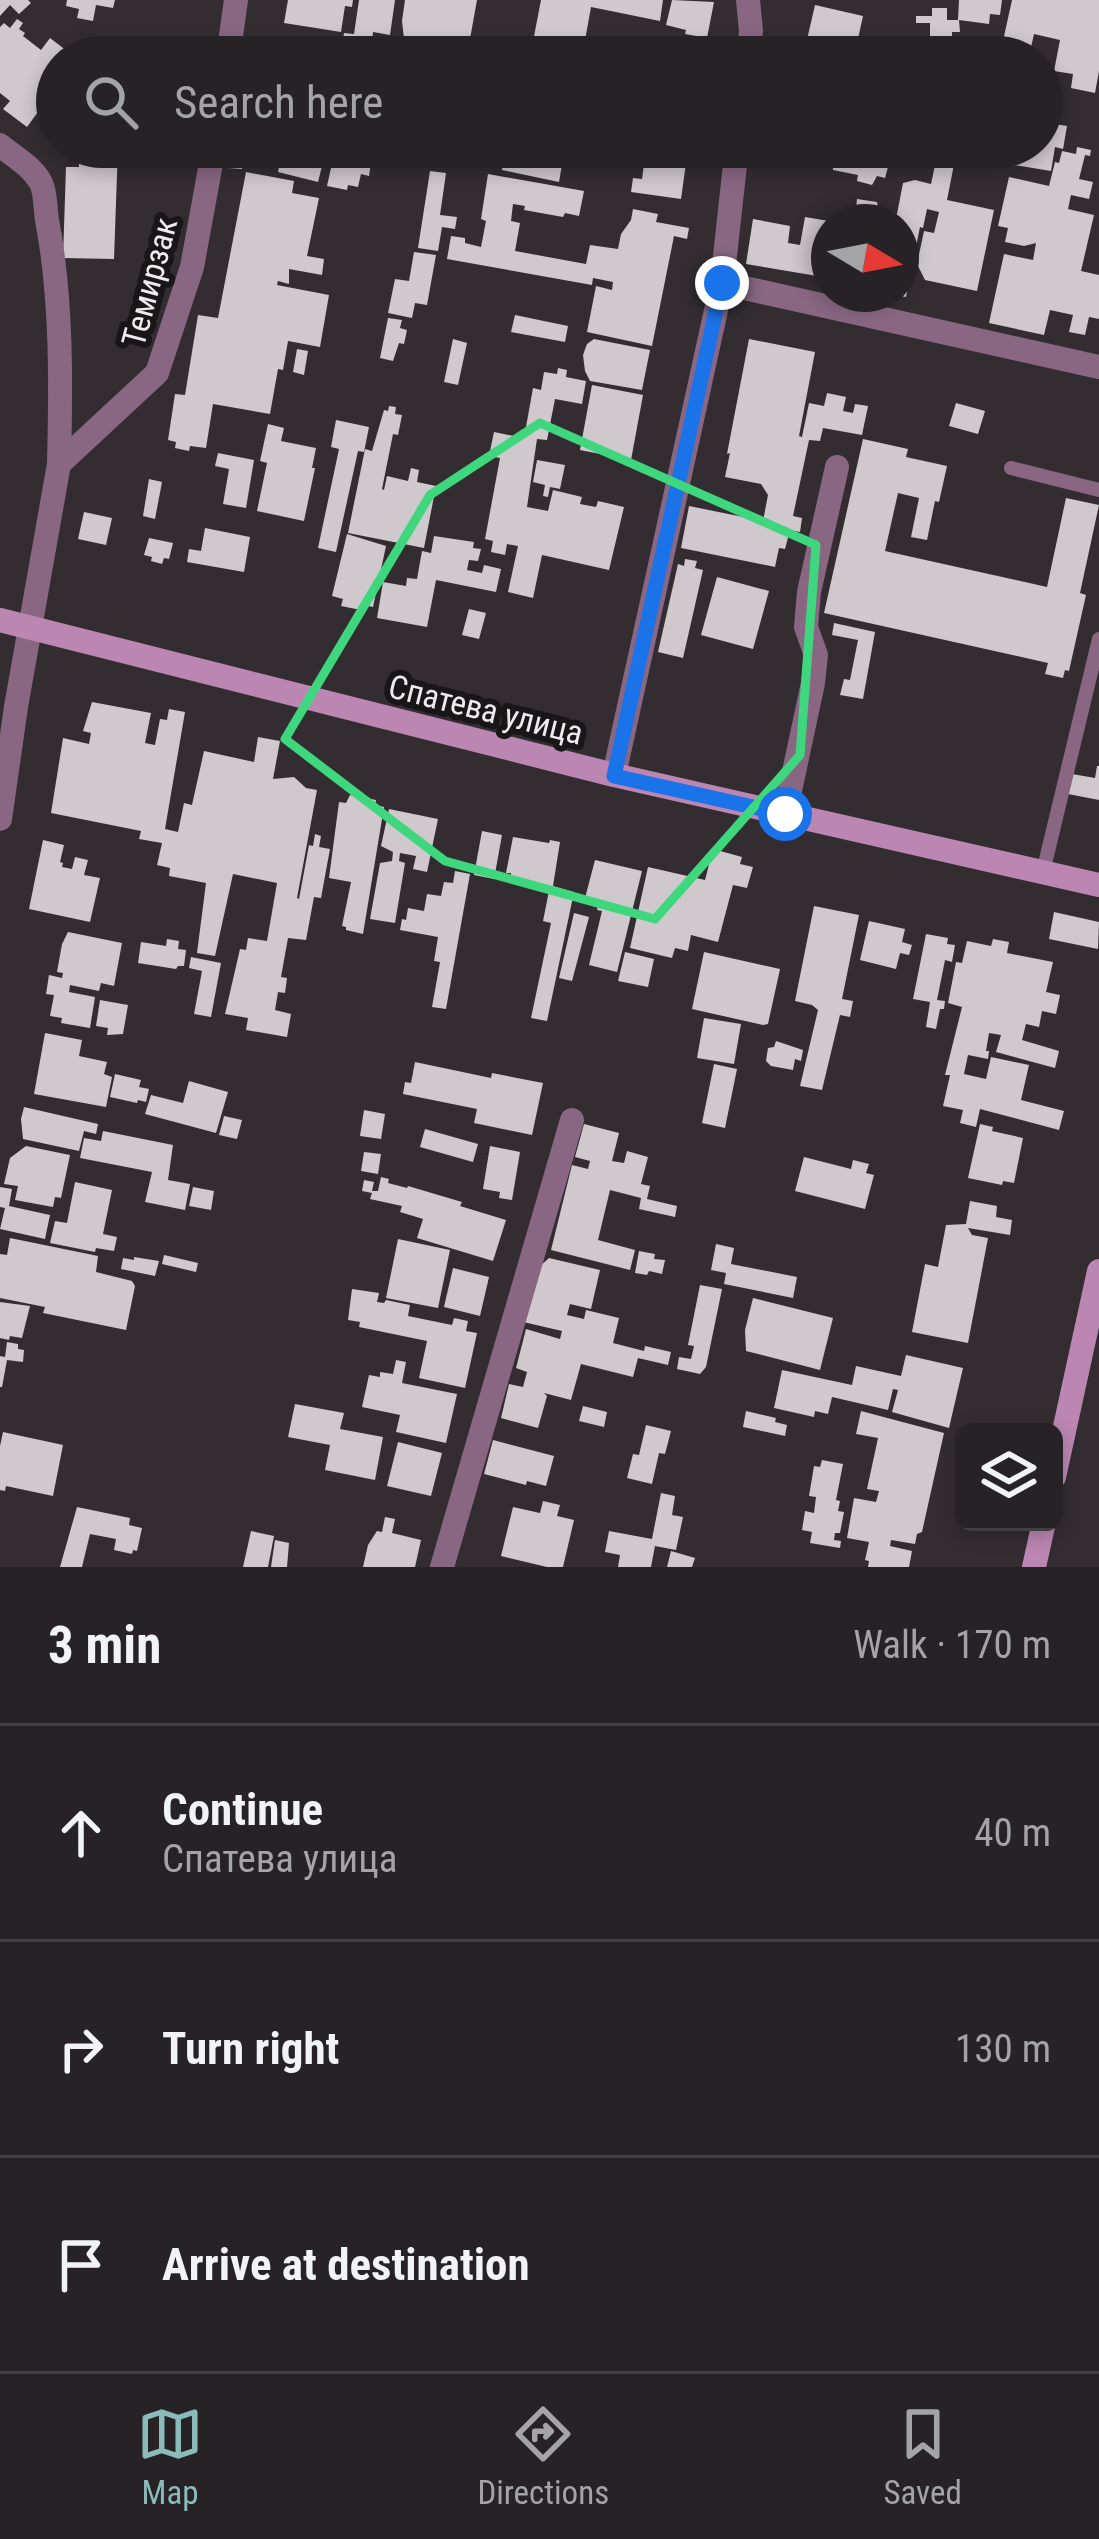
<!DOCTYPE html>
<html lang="en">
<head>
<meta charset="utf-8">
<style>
	:root { --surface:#262226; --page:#2e2a2e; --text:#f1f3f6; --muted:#a4a4a7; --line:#423f43; --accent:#8bbbb9 }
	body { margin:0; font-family:"Roboto Condensed",sans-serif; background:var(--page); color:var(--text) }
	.controls { position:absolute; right:36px; bottom:36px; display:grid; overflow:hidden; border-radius:18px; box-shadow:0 6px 18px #0003 }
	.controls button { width:108px; height:108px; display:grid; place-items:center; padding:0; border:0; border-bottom:3px solid var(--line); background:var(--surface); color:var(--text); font:60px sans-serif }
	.compass { position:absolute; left:811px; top:204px; width:108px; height:108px; border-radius:50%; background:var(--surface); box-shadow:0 6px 18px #0003; rotate:100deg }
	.stop { position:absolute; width:36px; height:36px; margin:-27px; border:9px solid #1a73e8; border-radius:50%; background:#fff }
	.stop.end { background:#1a73e8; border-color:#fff; box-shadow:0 3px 12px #0008 }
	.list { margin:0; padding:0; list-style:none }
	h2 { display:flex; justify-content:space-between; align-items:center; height:156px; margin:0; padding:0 48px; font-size:51px }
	h2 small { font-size:39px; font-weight:400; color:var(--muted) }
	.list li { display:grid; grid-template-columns:78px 1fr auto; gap:36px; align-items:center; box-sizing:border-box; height:216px; padding:0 48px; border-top:3px solid var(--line) }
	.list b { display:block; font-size:45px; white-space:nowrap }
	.list p { margin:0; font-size:39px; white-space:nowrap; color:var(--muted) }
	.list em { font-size:39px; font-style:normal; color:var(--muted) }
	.icon { flex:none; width:66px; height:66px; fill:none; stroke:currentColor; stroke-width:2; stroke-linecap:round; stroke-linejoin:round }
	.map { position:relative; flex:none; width:1099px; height:1567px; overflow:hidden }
	.search { position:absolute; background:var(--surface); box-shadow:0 6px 18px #0003; left:36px; right:36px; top:36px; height:132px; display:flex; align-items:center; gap:30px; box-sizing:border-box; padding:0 42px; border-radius:66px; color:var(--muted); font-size:45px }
	.sheet { height:804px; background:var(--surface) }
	nav { display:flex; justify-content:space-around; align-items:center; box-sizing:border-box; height:168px; border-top:3px solid var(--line); background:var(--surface); font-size:33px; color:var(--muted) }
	nav a { display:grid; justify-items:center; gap:6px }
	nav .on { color:var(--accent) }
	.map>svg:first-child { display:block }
	.building { fill:#cfc8cd }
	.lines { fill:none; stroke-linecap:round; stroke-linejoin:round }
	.lane { stroke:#896783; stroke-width:14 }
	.street { stroke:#896783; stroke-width:24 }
	.secondary { stroke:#bb86b2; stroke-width:24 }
	.route { stroke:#1a73e8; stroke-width:15 }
	.marked { fill:none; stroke:#3ed77d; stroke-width:9; stroke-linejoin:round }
	.labels { text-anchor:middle; stroke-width:12; stroke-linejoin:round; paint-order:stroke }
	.street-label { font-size:33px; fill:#eeeaed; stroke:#191618 }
</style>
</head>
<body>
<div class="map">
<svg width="1099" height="1567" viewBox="0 0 1099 1567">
	<rect width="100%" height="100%" fill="#332d32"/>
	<g class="building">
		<path d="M0,0H28L31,3L19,14L10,5L0,16Z"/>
		<path d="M67,0H115L113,8L96,5L93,21L77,18L79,9L66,6Z"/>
		<path d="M288,0H353L352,7L345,6L341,32L284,23Z"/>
		<path d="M359,0H395L390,35L373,32L371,53L342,48L344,33L354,34Z"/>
		<path d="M405,0H477L468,50L404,39L402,21Z"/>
		<path d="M541,0H663L660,21L591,7L582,57H530Z"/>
		<path d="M672,0L714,2L707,38L685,34L686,30L666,25Z"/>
		<path d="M959,0H1002L1000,15L990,14L989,24L959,20L960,32H952V57H913V43H930V23H916V16H932V8H947V20H958Z"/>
		<path d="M1012,0H1099V71L1095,93L1071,88L1073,74L1054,71L1060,40L1034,34L1029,56L1001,50Z"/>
		<path d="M815,5L863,16L854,57H803Z"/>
		<path d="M17,19L23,23L19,29L25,33L23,36L41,50L50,38L75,57H57V86L27,127L3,109L10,101L0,93V27L4,23L10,28Z"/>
		<path d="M1042,122L1067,126L1063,149L1055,147L1051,171L1008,164L1010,154L1004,152L1005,147H1042Z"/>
		<path d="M79,147H118L114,259L63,258L66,167H79Z"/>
		<path d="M229,147H243L242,169L228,168Z"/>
		<path d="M283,147H324L322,157L283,149Z"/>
		<path d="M495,147H565L559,182L502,170L504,155L494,153Z"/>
		<path d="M786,147H806L803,164L784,160Z"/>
		<path d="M832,147H891L890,155L895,160L893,168L888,167L885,178L877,176L872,185L857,181L858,175L833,170Z"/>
		<path d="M1077,147L1091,150L1090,156L1085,155L1079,179L1093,182L1089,199L1071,195L1068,209L1094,215L1081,271L1099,275V319L1089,317L1085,335L1069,332L1073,315L1050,310L1044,335L989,323L1004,254L1033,260L1036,243L1024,246L1005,242L1008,228L998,226L1009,177L1049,186L1055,162L1059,163L1062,151L1076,154Z"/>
		<path d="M254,150L278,153L276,168L252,165Z"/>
		<path d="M340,151L361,154L360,160L371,162L369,176L361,174L358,187L348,185L347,190L327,186L331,168L325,166L327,154L339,157Z"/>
		<path d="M938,151L956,154L947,200L994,210L977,291L925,280L917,264L924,231L934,233L939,212L927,209L923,228L920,227L906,297L901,296V222H845L848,208L856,209L857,199L877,202L878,210L897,214L903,183L915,180L931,184Z"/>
		<path d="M282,153L318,161L317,165L322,166L318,182L278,172Z"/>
		<path d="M645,157L686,163L681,199L631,192L633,178L642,179Z"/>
		<path d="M430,171L446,173L440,215L457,217L455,229L442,227L438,251L418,248Z"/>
		<path d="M246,172L294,181L292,193L319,198L307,256L324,259L322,275L289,269V284L278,281L277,285L329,295L320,347L288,341L283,370L278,369L270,414L213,404L206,448L190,446L189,451L175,448L176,442L168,440L175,394L185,395L198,315L218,318Z"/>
		<path d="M488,174L584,191L579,216L565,213L563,217L524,210L525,206L513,204L511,221L520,223L515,251L586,264L590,245L618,249L621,234L631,220L633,209L658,214L656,222L689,228L687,239L674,236L652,346L587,332L596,286L612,290L613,282L593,278L592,285L447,259L451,236L465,238V243L481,247L486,221L481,219Z"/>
		<path d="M805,217L829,221V278L746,264L753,219L790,226L788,243L800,245Z"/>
		<path d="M414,252L436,255L427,305L415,303L412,318L388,313L395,279L409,281Z"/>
		<path d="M515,315L568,326L565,342L511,332Z"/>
		<path d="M388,318L402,320L400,328L407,330L404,344L399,343L393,361L380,358Z"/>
		<path d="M453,339L467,343L458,385L444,382Z"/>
		<path d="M594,339L650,350L642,390L590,381L585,371L583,355L587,344Z"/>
		<path d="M749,339L815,352L799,436L802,437L809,403L824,406L827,393L846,397L843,411L853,413L855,404L868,406L862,435L823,428L820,441L809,440L793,516L802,518L800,532L790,530L785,549L779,548L775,567L681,548L689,506L763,521L768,495L761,484L725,477L730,453L727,454Z"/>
		<path d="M297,349L308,351L304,375L293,372Z"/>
		<path d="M558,368L567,370L566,377L586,381L582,404L555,399L547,440L537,439L527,507L548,511L553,490L582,497L580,504L596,507L598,501L624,507L609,570L542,555L533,598L508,592L518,546L507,544L505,555L491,552L493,541L485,539L500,458L489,456L494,432L524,438L533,388L541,390L544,372L557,374Z"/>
		<path d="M592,385L643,395L631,460L580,450Z"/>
		<path d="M956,403L985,411L978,434L949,426Z"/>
		<path d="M389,406L396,407L395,414L402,415L398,435L393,434L382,489L384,490L387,476L408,481L411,468L419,470L417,482L436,486L424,548L348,533L365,449L372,451L384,410L388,411Z"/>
		<path d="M336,420L369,427L364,452L358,451L336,552L318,548L339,449L331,447Z"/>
		<path d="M268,424L284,428L281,441L316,448L312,468H315L304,521L257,511L267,463L260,461Z"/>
		<path d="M863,439L908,449L906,457L947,466L939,502L935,501L927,540L911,537L919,498L898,493L885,551L1047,587L1066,498L1099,505L1080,593L1086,595L1069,671L1065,670L1063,678L1045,674L1048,663L824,613Z"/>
		<path d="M218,453L254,460L246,508L223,504L229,469L215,466Z"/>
		<path d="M537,460L565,465L560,489L550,487L548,497L543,496L545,485L533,482Z"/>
		<path d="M149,479L162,482L155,519L143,516Z"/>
		<path d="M84,512L112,518L106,545L78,539Z"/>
		<path d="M205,528L250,537L244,572L187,562L189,549L201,551Z"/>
		<path d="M347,534L386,546L373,607L364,605L361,610L341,606L343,599L332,596Z"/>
		<path d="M434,536L474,542L473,548L481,549L478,561L469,560L467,570L482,573L484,565L501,569L496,592L436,580L427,627L377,618L383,582L406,586L407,578L417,579L422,551L431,553Z"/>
		<path d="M149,538L173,543L169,559L164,558L162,564L151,561L152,557L144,555Z"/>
		<path d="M685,559L697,561L695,568L703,570L683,658L658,652L678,564L684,566Z"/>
		<path d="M717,577L769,591L753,649L701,635Z"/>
		<path d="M469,609L486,613L479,639L462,635Z"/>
		<path d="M834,623L875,632L863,699L840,695L844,679L850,680L858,640L832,635Z"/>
		<path d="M92,702L151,713L145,743L155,745L160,719L167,720L169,709L185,712L165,829L178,832L184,803L192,805L204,751L254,762L258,737L280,741L273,779L294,777L306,788L317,790L297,898L299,899L309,845L313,846L315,834L321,836L319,847L330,849L321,898L314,897L306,940L288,938L281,977L287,978L285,993L278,992L275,1010L291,1014L287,1037L246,1030L248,1018L225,1014L240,949L246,950L248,938L267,941L277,883L233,874L215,956L197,953L206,883L169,876L170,868L157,865L162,843L139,839L141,831L51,813L63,738L89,744L91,733L83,731Z"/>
		<path d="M1097,766H1099V800L1068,794L1072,774L1095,778Z"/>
		<path d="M350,795L376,800L375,805L384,807L363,934L346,930V927L342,926L351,882L329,878L339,802L346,803Z"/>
		<path d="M389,809L438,819L427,872L413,869L416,856L400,853L399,861L405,863L395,923L370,919L380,863L392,861L393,852L381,846Z"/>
		<path d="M482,831L502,835L494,879L474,875Z"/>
		<path d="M513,837L549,843L550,840L560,842L553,886L574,892L547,1021L531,1018L551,923L543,921L550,886L511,879V873H506Z"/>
		<path d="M43,840L64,845L60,862L63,863L62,867L72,869L75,857L88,860L84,875L100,878L90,922L29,909Z"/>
		<path d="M713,849L742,857L740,864L753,867L747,888L733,885L718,942L691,935L688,951L675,948L672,958L630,948L648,867L705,880Z"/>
		<path d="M595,860L642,871L617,972L589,965L602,911L597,910L598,906L584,902Z"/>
		<path d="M455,871L470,874L446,1009L432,1007L440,962L434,961L438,937L400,930L402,919L406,920L408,908L424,911L427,894L441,896L444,882L453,883Z"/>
		<path d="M814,906L859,915L842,999L853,1001L850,1017L840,1015L822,1090L800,1086L818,1010L812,1005L795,1001Z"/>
		<path d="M1054,912L1099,922L1098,949L1049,939Z"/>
		<path d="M574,913L589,917L572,981L559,978Z"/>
		<path d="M869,921L905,929L902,942L912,945L909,955L900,953L896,969L860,960Z"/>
		<path d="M68,932L122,943L114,986L101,983L99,991L70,985L69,992L95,997L90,1028L61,1023L62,1018L50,1016L54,995L46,994L49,975L62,978L63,973L57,972L62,944Z"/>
		<path d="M926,934L948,938L947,944L955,945L952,962L945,960L937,1000L945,1001L944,1009H940L936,1029L926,1027L930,1002L913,999Z"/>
		<path d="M167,939L179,941L178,949L186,950L184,966H178L176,969L138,963L141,942L166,946Z"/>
		<path d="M993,939L1009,942L1007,953L1053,962L1046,992L1060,995L1056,1014L1042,1011L1039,1027L1026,1024L1022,1040L1059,1051L1055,1068L996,1052L1001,1035L989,1033L986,1051H989L988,1059L968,1055L964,1074L986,1079L991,1057L1029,1065L1021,1100L1064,1111L1059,1130L980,1109L976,1127L960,1123L963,1110L943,1106L950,1075H945L962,1007L948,1003L956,962L962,963L967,941L991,946Z"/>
		<path d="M625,952L654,959L648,987L618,981Z"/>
		<path d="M704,952L780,969L768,1024L763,1025L692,1009Z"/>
		<path d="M191,957L221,963L211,1017L194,1014L202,971L189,968Z"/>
		<path d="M100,1000L128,1005L123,1034L107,1035L108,1028L96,1026Z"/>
		<path d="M704,1018L741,1024L734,1064L697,1058Z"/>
		<path d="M45,1033L82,1040L79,1056L107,1062L104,1074L112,1077L106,1107L34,1094Z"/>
		<path d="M776,1041L803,1050L801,1061L795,1059L793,1070L771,1066L766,1061L768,1048L774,1047Z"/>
		<path d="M415,1062L491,1078L492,1073L543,1083L532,1135L474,1123L477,1109L403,1094L405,1082L411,1083Z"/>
		<path d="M714,1064L737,1069L725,1128L702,1123Z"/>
		<path d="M115,1074L141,1080L139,1087L149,1089L146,1102L138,1100L137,1103L110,1097Z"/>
		<path d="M189,1081L228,1092L216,1133L145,1114L151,1095L183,1103Z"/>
		<path d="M24,1107L98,1124L96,1134L84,1131L79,1151L23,1139L21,1119Z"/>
		<path d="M364,1110L385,1114L381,1139L360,1136Z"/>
		<path d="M224,1116L242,1120L237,1139L219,1135Z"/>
		<path d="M584,1124L619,1133L612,1161L624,1163L627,1151L648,1157L641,1184L650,1186L647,1199L677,1206L675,1217L639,1209L641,1198L610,1190L598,1240L635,1250L630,1270L551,1250L572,1165L588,1169L590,1161L575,1157Z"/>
		<path d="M980,1124L993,1127L992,1131L1023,1138L1014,1183L1003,1181L1002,1185L968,1178Z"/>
		<path d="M425,1129L478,1144L473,1162L420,1147Z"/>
		<path d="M103,1131L173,1145L168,1180L190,1184L185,1210L145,1202L152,1172L80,1158L84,1138L101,1141Z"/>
		<path d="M26,1146L70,1155L61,1198L55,1197L53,1207L15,1200L18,1186L4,1184L10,1158Z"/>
		<path d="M490,1146L520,1152L512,1200L499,1198L500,1192L483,1189Z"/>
		<path d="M364,1152L381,1154L378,1174L361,1171Z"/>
		<path d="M804,1157L851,1169L853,1160L869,1164L866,1173L874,1175L865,1209L795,1191Z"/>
		<path d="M381,1177L389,1179L388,1183L407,1188L408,1186L462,1202L460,1206L506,1220L493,1261L417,1238L423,1219L400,1212L402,1206L370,1199L372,1193L362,1191L364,1180L374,1182L372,1191H378Z"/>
		<path d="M75,1182L112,1190L103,1234L117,1237L114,1251L96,1248L95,1252L50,1243L55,1221L67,1223Z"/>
		<path d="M0,1187L12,1189L9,1206L50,1215L45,1239L0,1229L5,1208L0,1207Z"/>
		<path d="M193,1187L214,1191L211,1210L189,1206Z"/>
		<path d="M970,1201L997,1206L996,1217L1012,1220L1010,1235L968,1228L972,1235L988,1238L968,1343L912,1332L925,1264L938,1267L946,1225L966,1224Z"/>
		<path d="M10,1238L98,1256L96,1272L132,1281L135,1286L126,1330L43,1313L45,1307L0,1298V1254L7,1255Z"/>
		<path d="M398,1239L450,1250L438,1308L386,1298Z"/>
		<path d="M716,1244L734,1248L731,1264L797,1277L793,1298L724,1284L726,1273L711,1270Z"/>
		<path d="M639,1251L655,1254L654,1259L665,1260L662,1274L649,1271L647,1275L635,1273Z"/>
		<path d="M164,1255L198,1263L196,1272L162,1264Z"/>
		<path d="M134,1257L159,1261L155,1276L121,1269L123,1258L134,1260Z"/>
		<path d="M549,1258L600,1270L591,1309L570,1304L567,1315L584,1319L586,1310L619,1318L613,1343L644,1351L645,1346L671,1352L668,1365L638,1358L633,1377L581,1364L571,1400L544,1393L547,1396L538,1428L501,1418L509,1384L523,1387L527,1372L516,1368L526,1329L560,1339L562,1331L519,1321L539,1267Z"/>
		<path d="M453,1268L489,1277L480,1316L444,1307Z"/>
		<path d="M700,1285L722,1289L706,1367L700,1374L677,1369L679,1357L691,1359L694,1346L688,1345Z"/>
		<path d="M352,1289L379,1293L377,1302L384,1303L386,1300L410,1305L408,1316L452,1325L454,1318L468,1321L466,1331L477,1333L465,1388L419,1378L427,1341L359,1327L360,1322L348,1320Z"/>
		<path d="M753,1298L833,1318L820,1370L746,1351L745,1330Z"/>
		<path d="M0,1302L30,1306L22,1338L10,1336L9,1340L0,1338Z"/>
		<path d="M7,1342L18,1344V1349L24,1350L23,1362L7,1360L2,1387H0V1356L5,1357Z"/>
		<path d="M906,1355L963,1368L949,1428L892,1412L898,1390L893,1389L888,1410L832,1397L828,1414L815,1411L814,1417L774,1408L782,1370L852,1385L856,1366L901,1376Z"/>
		<path d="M396,1360L406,1362L402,1383L457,1394L446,1443L396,1432L400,1415L362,1407L369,1375L380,1377V1372L393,1374Z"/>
		<path d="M295,1404L344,1413L340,1429L383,1437L375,1480L325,1470L330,1445L288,1437Z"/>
		<path d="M583,1406L607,1412L604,1427L579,1421Z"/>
		<path d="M746,1411L776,1418L775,1422L787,1425L785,1436L743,1427Z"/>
		<path d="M861,1411L944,1433L922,1532L917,1534L915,1544L891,1540L890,1546L912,1551L909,1567H868L869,1561L865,1560L869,1542L847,1538L854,1498L876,1502L879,1491L867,1489L878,1438L856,1434Z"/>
		<path d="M646,1425L671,1431L665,1454L659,1453L652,1484L627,1478L633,1454L639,1455Z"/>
		<path d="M3,1432L63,1445L53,1496L6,1486L5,1491L0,1490V1446Z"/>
		<path d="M493,1440L554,1456L546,1486L527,1481L526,1485L484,1474Z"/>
		<path d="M398,1442L442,1453L431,1496L387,1486Z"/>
		<path d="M822,1460L843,1464L836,1500L840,1501L838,1511L844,1512L840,1533H835L834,1540L841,1541L840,1548L810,1543L812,1532L802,1530L805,1511L814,1513L816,1497L809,1496L814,1466L820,1467Z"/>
		<path d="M661,1493L675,1496L672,1515L683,1517L676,1550L655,1546L651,1567H618L620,1555L605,1552L609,1531L652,1539Z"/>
		<path d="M543,1501L560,1505L557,1516L574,1520L563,1567H547L501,1556L513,1507L540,1513Z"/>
		<path d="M77,1507L130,1518L129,1525L142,1528L137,1551L133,1550L132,1554L114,1550L116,1539L90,1534L82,1567H60Z"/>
		<path d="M385,1517L395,1519L392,1533L421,1540L415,1567H363L368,1545L377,1531L382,1532Z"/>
		<path d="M251,1531L274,1536L268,1567H243Z"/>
		<path d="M275,1540L289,1543L287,1567H271Z"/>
		<path d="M671,1551L695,1558L692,1567H667Z"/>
	</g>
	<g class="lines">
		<g class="lane">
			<path d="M1011,468L1099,490"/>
			<path d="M1043,872L1099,639"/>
		</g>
		<g class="street">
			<path d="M228,57L236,0"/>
			<path d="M748,57L751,31L748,0"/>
			<path d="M0,145C14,157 32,166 41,183C46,193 45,208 47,220C62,299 61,383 59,464L16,707L0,819"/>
			<path d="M722,283L1099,367"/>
			<path d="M59,464L157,373L192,267L214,147"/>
			<path d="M614,775L722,283L737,147"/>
			<path d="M785,814L813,683L816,655L806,627L809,592L837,467"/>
			<path d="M442,1567L572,1120"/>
		</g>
		<g class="secondary">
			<path d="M0,620L614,775L1099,885"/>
			<path d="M1054,1477L1099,1271"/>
			<path d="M1034,1567L1044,1522"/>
		</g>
	</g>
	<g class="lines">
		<path class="route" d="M722,283L614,776L785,814"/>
	</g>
	<path class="marked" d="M540,423L816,545L800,755L655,919L445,861L285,739L430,495Z"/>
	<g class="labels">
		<g class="street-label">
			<text transform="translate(149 282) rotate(-75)" y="12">Темирзак</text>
			<text transform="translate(486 709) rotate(14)" y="12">Спатева улица</text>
		</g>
	</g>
</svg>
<div class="controls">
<button><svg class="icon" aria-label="layers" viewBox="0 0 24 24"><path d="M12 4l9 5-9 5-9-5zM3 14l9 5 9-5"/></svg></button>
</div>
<svg class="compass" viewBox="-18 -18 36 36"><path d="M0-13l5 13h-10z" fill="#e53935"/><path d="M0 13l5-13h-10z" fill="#a4a4a7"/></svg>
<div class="stop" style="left:785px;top:814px"></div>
<div class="stop end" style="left:722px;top:283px"></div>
<div class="search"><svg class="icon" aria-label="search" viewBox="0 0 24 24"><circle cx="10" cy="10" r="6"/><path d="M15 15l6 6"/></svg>Search here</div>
</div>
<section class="sheet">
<h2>3 min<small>Walk · 170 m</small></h2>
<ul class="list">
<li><svg class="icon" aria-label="ahead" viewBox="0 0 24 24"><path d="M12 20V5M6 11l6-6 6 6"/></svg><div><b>Continue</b><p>Спатева улица</p></div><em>40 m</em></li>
<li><svg class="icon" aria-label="right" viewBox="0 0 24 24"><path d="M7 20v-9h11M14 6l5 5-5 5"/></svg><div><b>Turn right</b></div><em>130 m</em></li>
<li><svg class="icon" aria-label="arrive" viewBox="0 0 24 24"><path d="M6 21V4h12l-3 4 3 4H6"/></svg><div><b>Arrive at destination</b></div></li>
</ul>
</section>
<nav>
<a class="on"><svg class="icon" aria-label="map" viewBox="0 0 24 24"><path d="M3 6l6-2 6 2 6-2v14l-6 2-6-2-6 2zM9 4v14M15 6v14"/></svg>Map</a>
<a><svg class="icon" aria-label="directions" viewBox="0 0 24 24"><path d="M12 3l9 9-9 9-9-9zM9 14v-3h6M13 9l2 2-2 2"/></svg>Directions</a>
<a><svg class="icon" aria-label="saved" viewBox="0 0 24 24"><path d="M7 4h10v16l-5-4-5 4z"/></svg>Saved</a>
</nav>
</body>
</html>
